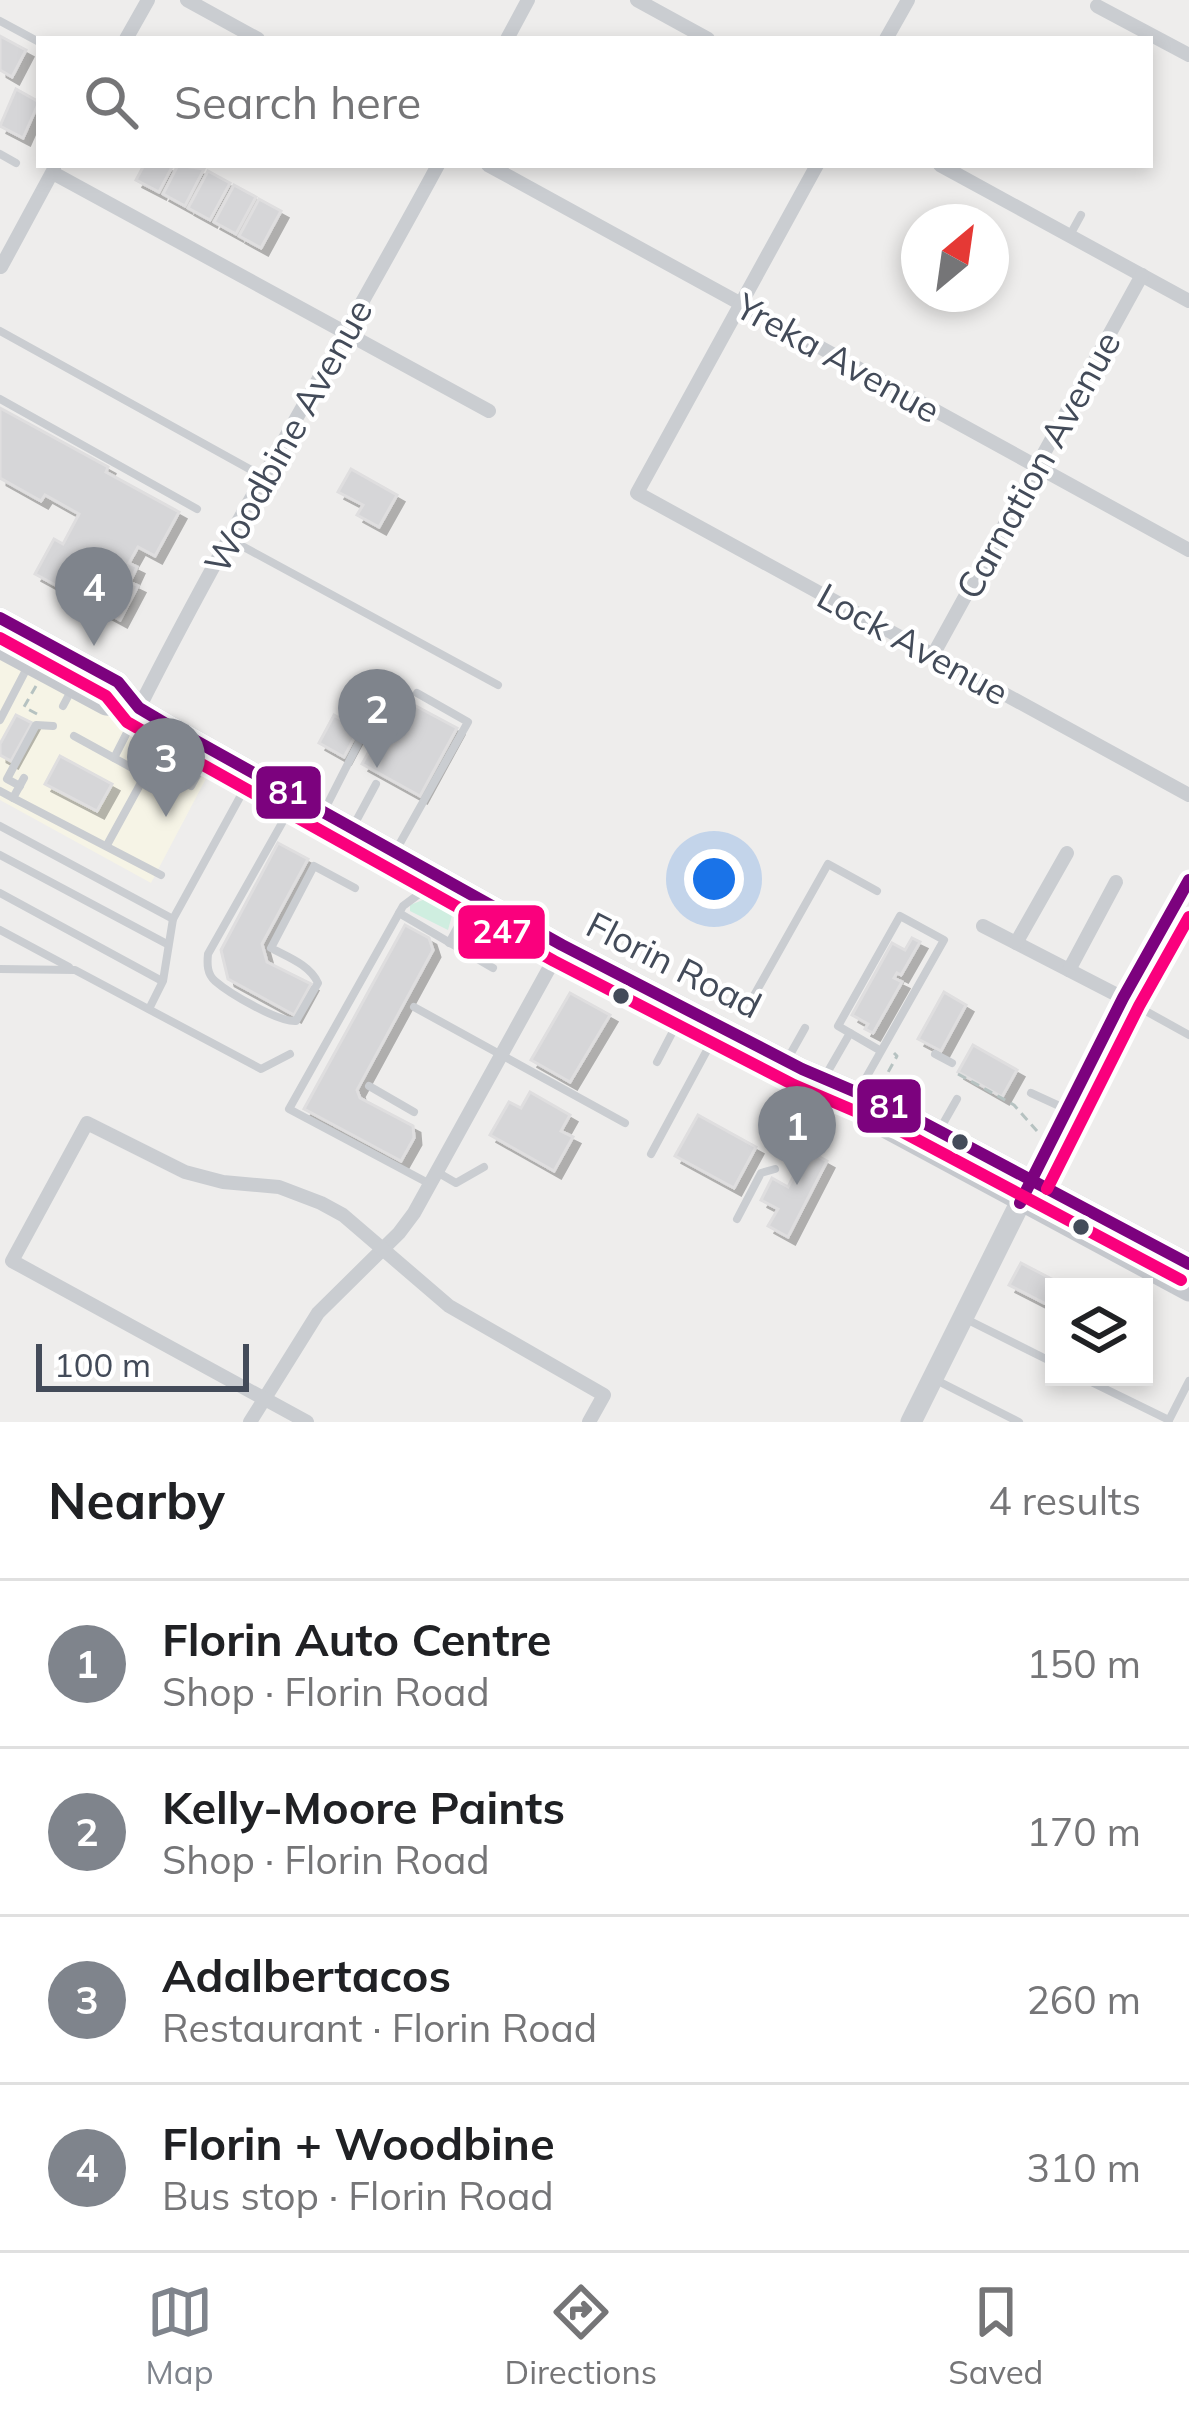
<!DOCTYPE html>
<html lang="en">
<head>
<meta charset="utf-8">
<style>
	:root { --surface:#fff; --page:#f6f6f6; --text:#202124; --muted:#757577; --line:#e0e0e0; --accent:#7f848c }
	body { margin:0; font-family:Mulish,sans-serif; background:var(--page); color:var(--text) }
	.controls { position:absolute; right:36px; bottom:36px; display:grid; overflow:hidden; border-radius:0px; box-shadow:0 6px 18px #0003 }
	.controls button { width:108px; height:108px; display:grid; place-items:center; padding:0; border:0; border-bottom:3px solid var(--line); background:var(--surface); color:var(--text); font:60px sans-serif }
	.compass { position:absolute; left:901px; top:204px; width:108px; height:108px; border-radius:50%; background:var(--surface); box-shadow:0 6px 18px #0003; rotate:29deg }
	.scale { position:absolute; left:36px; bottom:30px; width:213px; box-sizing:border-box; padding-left:12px; border:6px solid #434b59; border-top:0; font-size:33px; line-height:42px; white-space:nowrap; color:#434b59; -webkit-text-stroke:9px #fff; paint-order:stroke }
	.you { position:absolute; left:714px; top:879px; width:42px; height:42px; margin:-30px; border:9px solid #fff; border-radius:50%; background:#1a73e8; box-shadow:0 0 0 18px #1a73e833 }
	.badge { display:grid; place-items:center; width:78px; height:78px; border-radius:50%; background:var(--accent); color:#fff; font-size:39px; font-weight:700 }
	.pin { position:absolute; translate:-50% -99px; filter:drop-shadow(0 3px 6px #0008) }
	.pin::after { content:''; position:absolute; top:63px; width:42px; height:36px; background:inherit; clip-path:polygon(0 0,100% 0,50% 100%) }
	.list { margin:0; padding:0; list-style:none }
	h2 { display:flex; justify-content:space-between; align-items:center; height:156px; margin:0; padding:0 48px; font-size:51px }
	h2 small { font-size:39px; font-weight:400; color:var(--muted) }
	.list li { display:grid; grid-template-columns:78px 1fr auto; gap:36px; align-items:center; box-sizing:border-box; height:168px; padding:0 48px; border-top:3px solid var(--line) }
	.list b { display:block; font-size:45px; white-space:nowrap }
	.list p { margin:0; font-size:39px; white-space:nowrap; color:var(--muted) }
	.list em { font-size:39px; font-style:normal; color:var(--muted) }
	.icon { flex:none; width:66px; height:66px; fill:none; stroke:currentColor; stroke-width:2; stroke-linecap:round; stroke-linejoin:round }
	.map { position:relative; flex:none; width:1189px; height:1422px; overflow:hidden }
	.search { position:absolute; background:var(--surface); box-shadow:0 6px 18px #0003; left:36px; right:36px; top:36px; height:132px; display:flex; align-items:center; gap:30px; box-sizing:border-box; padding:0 42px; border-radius:0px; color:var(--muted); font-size:45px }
	.sheet { height:828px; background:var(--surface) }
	nav { display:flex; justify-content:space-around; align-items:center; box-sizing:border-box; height:168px; border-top:3px solid var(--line); background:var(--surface); font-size:33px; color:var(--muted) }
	nav a { display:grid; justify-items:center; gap:6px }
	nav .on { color:var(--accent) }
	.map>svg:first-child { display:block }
	.commercial { fill:#f6f4e6 }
	.green { fill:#cfeee0 }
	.building { fill:#d6d6d8; stroke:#dfdedf; stroke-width:3; filter:url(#shadow) }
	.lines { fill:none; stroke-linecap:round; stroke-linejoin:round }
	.path { stroke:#b6c2c1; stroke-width:3; stroke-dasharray:9 6; stroke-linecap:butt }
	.lane { stroke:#cacdd1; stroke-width:8 }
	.street { stroke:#cacdd1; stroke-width:14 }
	.secondary { stroke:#cbced2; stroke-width:21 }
	.primary { stroke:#c5c8cd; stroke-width:21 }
	.bus-1-casing { stroke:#fff; stroke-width:21 }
	.bus-2-casing { stroke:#fff; stroke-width:21 }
	.bus-1 { stroke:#7c027e; stroke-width:12 }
	.bus-2 { stroke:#fa007d; stroke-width:12 }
	.bus-dot { fill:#434b59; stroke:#fff; stroke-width:4.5 }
	.labels { text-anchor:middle; stroke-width:9; stroke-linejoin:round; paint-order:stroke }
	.street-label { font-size:36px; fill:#434b59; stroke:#fff }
	.line-badge { stroke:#fff; stroke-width:4.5 }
	.badge-label { font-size:33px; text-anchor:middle; font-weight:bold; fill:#fff }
</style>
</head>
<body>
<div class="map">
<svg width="1189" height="1422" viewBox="0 0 1189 1422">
	<defs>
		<filter id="shadow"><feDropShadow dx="7" dy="7" stdDeviation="0" flood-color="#0004"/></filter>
	</defs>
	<rect width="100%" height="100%" fill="#eeedec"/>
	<path class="commercial" d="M0,655L211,769L151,883L0,800Z"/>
	<path class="green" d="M433,896L454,908L448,930L410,911V905Z"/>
	<g class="building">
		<path d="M0,36L26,50L12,77L0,70Z"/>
		<path d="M16,89L39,102L23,138L0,126Z"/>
		<path d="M144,165H173L159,192L136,180Z"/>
		<path d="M178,165L204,169L185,206L163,194Z"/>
		<path d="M208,171L230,183L210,220L188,208Z"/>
		<path d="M234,185L256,197L236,234L214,222Z"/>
		<path d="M259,199L281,211L261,248L239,236Z"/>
		<path d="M0,408L108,467L106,472L179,512L155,556L138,547L129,563L137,567L130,582L138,586L120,620L35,574L54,539L63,544L79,514L45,495L41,501L0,478Z"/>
		<path d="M351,469L397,495L379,527L357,515L363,505L338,492Z"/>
		<path d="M399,697L457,728L420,796L362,764Z"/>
		<path d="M352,706L367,714L344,757L319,743L334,715L344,721Z"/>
		<path d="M16,715L32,723L11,761L0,755V744Z"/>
		<path d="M60,756L112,784L97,811L45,784Z"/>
		<path d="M278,843L308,859L262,944L267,962L311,984L294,1015L228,979L221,950Z"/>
		<path d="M405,925L429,938L433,950L357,1090L360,1098L413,1126L414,1138L401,1161L304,1109Z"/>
		<path d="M912,938L920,942L901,975L897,973L894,978L902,982L873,1033L865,1029L868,1024L852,1015L892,943L905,950Z"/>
		<path d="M944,992L966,1005L941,1051L918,1039Z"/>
		<path d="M570,993L610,1015L570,1082L531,1060Z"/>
		<path d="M973,1045L1017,1070L1002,1097L958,1072Z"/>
		<path d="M530,1092L570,1115L561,1131L573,1137L554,1171L490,1135L509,1102L521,1108Z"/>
		<path d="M698,1115L756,1147L734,1188L675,1156Z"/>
		<path d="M807,1150L827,1161L788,1237L768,1226L778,1209L761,1200L772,1178L788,1187Z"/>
		<path d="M1021,1263L1067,1287H1054V1308L1009,1285Z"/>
	</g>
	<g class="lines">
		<g class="path">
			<path d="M36,686L24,707L37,714"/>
			<path d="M958,1074L1014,1105L1037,1131"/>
			<path d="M881,1085L897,1056L894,1053"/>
		</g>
		<g class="lane">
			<path d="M0,21L39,42"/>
			<path d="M0,154L16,163"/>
			<path d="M1070,235L1081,215"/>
			<path d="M0,331L262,476"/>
			<path d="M0,399L197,509"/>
			<path d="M231,540L498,685"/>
			<path d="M63,706L72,689"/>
			<path d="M0,720L27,668"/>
			<path d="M74,736L145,775"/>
			<path d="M114,758L139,709"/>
			<path d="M151,764L191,786L209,754"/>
			<path d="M20,786L7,779L36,725L53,726"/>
			<path d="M0,791L13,798L24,778"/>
			<path d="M13,798L161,875"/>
			<path d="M295,800L208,954C207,964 207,974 215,981C230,994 278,1022 296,1021L318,983C310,965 288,957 271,948L314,866L355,888"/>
			<path d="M326,807L391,679"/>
			<path d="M355,823L376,784"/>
			<path d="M0,826L173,919"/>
			<path d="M107,845L171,728"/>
			<path d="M395,852L468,722L417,693"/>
			<path d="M0,855L167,944"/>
			<path d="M0,893L162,981"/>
			<path d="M399,913L493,968"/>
			<path d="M0,930L69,967"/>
			<path d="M449,943L474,897"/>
			<path d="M0,969L75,970L261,1069L290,1054"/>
			<path d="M752,999L828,864L877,891"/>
			<path d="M1124,999L1189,1035"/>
			<path d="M414,1007L625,1123"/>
			<path d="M149,1009L163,981L173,919L251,777"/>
			<path d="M935,1054L952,1063"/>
			<path d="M787,1060L805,1028"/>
			<path d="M657,1062L684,1010"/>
			<path d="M827,1073L850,1033"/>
			<path d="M369,1086L414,1112"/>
			<path d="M858,1092L944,940L900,916L838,1026L881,1051"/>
			<path d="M1031,1093L1066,1109"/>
			<path d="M805,1112L820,1084"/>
			<path d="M940,1129L957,1099"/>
			<path d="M651,1154L719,1028"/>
			<path d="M437,1172L456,1183L484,1167"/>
			<path d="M430,1184L289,1109L403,906L439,879"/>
			<path d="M737,1219L761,1173L775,1169"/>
			<path d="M964,1318L1054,1363"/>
			<path d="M1081,1377L1169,1420"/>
			<path d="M934,1379L1019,1422"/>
			<path d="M1168,1422L1189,1381"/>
		</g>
		<g class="street">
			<path d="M187,0L258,39"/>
			<path d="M637,0L708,39"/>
			<path d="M1097,6L1189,55"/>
			<path d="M126,39L148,0"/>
			<path d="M507,39L528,0"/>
			<path d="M886,39L908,0"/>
			<path d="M488,165L1189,550"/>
			<path d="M817,165L637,493L1189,795"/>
			<path d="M940,165L1189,301"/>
			<path d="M53,173L489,411"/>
			<path d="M1,267L54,169"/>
			<path d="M933,655L1142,275"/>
			<path d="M139,708C232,523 340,347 438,165"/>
			<path d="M983,926L1123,998"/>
			<path d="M1016,943L1067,853"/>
			<path d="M1069,970L1116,882"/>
			<path d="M1028,1187L1123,998L1189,880"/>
			<path d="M250,1422L318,1313L399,1233L414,1213L562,945"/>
			<path d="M307,1422L12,1261L87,1123L185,1172L223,1182L279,1187L321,1203L343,1215L449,1306L604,1395L589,1422"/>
		</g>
		<path class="secondary" d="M911,1422L1020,1203"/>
		<g class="primary">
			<path d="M0,618L118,682L139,708L171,727L562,945L802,1069L905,1113L1189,1264"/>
			<path d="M0,648L106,705L139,708"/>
			<path d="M827,1087L873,1121L1189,1291"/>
		</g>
		<defs>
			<g id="bus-1">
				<path d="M0,618L118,682L139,708L171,727L562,945L802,1069L905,1113L1189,1264"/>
				<path d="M1020,1203L1123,998L1189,880"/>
			</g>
			<g id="bus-2">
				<path d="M0,638L106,696L127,722L162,742L554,961L794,1085L897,1129L1181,1280"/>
				<path d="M1047,1189L1139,1006L1189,917"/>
			</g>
		</defs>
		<use href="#bus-1" class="bus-1-casing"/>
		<use href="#bus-2" class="bus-2-casing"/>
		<use href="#bus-1" class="bus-1"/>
		<use href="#bus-2" class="bus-2"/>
	</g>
	<g class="bus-dot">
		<circle cx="621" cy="996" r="10"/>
		<circle cx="960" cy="1142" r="10"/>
		<circle cx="1081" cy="1227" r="10"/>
	</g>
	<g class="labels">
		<g class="street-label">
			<text transform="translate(838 358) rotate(29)" y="13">Yreka Avenue</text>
			<text transform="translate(288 436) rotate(-61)" y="13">Woodbine Avenue</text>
			<text transform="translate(1038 465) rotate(-61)" y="13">Carnation Avenue</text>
			<text transform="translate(913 644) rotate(29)" y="13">Lock Avenue</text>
			<text transform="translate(674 965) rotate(27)" y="13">Florin Road</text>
		</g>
	</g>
	<g class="line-badge">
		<rect x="254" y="764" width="69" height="57" rx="12" fill="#7c027e"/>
		<rect x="456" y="903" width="91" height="58" rx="12" fill="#fa007d"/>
		<rect x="855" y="1077" width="68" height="58" rx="12" fill="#7c027e"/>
	</g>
	<g class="badge-label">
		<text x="288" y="804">81</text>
		<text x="502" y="943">247</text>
		<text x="889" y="1118">81</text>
	</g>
</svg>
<div class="controls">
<button><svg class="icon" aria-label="layers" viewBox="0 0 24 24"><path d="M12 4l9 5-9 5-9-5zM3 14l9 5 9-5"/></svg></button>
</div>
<svg class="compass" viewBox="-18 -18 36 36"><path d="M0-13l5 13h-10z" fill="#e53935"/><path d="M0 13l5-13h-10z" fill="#757577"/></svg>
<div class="scale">100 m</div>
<div class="you"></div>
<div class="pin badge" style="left:797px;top:1185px">1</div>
<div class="pin badge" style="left:377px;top:768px">2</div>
<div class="pin badge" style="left:166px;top:817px">3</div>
<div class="pin badge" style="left:94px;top:646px">4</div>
<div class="search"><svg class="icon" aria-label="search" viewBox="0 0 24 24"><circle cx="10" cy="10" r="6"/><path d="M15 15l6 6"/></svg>Search here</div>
</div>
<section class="sheet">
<h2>Nearby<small>4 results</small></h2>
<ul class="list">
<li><span class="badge">1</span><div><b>Florin Auto Centre</b><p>Shop · Florin Road</p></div><em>150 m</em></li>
<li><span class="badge">2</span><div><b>Kelly-Moore Paints</b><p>Shop · Florin Road</p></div><em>170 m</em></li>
<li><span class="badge">3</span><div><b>Adalbertacos</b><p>Restaurant · Florin Road</p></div><em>260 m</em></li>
<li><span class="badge">4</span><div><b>Florin + Woodbine</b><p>Bus stop · Florin Road</p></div><em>310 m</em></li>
</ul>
</section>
<nav>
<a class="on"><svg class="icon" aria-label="map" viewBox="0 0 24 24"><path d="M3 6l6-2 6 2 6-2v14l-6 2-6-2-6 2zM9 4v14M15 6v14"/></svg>Map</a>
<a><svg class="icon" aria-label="directions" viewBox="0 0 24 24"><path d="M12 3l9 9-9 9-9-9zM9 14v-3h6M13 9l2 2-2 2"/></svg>Directions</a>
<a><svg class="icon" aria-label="saved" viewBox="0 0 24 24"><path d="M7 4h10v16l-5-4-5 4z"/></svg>Saved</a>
</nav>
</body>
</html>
